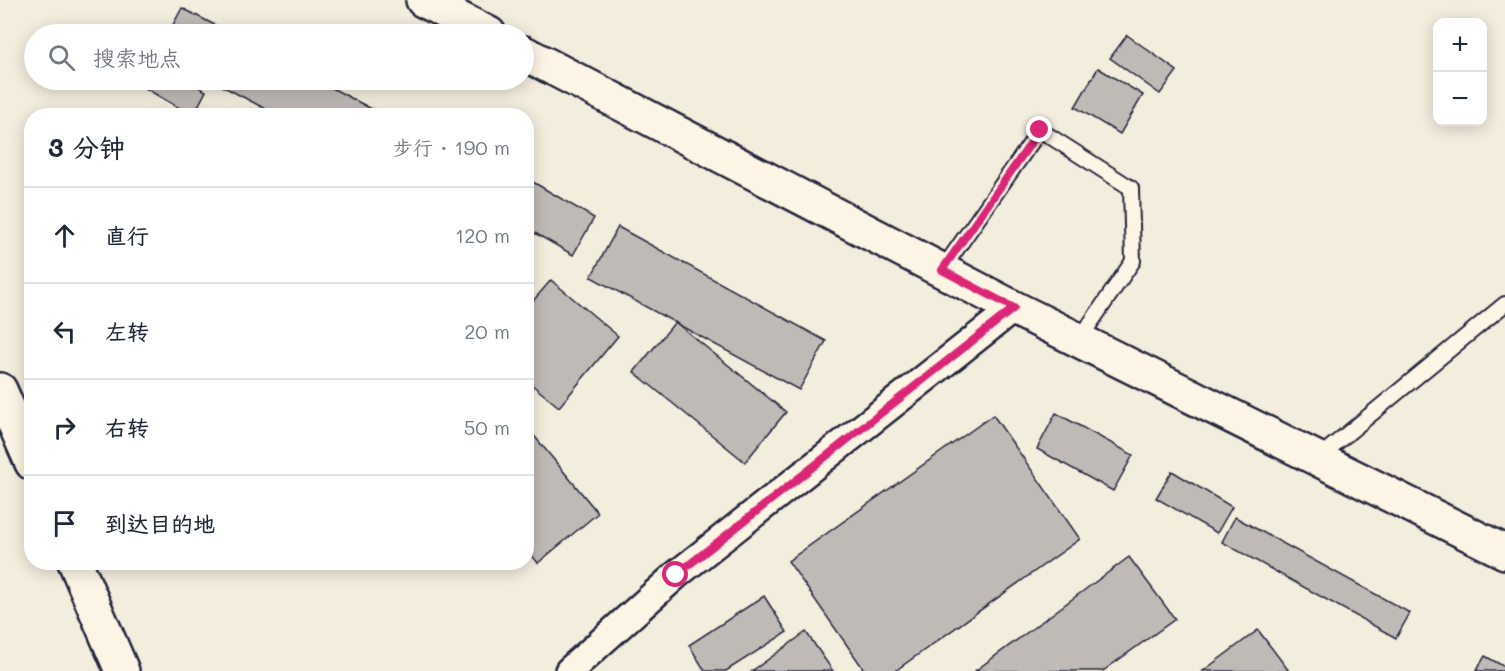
<!DOCTYPE html>
<html lang="zh">
<head>
<meta charset="utf-8">
<style>
	:root { --surface:#fff; --page:#f6f6f7; --text:#1f2937; --muted:#747a83; --line:#e0e1e3 }
	body { margin:0; font-family:Mali,"LXGW WenKai TC",sans-serif; background:var(--page); color:var(--text) }
	.controls { position:absolute; right:18px; top:18px; display:grid; overflow:hidden; border-radius:12px; box-shadow:0 3px 15px #0003 }
	.controls button { width:54px; height:54px; display:grid; place-items:center; padding:0; border:0; border-bottom:2px solid var(--line); background:var(--surface); color:var(--text); font:30px sans-serif }
	.stop { position:absolute; width:18px; height:18px; margin:-14px; border:4px solid #db2777; border-radius:50%; background:#fff }
	.stop.end { background:#db2777; border-color:#fff; box-shadow:0 2px 6px #0008 }
	.list { margin:0; padding:0; list-style:none }
	h2 { display:flex; justify-content:space-between; align-items:center; height:78px; margin:0; padding:0 24px; font-size:26px }
	h2 small { font-size:20px; font-weight:400; color:var(--muted) }
	.list li { display:grid; grid-template-columns:39px 1fr auto; gap:18px; align-items:center; box-sizing:border-box; height:96px; padding:0 24px; border-top:2px solid var(--line) }
	.list b { display:block; font-size:22px; white-space:nowrap }
	.list em { font-size:20px; font-style:normal; color:var(--muted) }
	.icon { flex:none; width:33px; height:33px; fill:none; stroke:currentColor; stroke-width:2; stroke-linecap:round; stroke-linejoin:round }
	.map { position:relative; flex:none; width:1505px; height:671px; overflow:hidden }
	.search { position:absolute; background:var(--surface); box-shadow:0 3px 15px #0003; left:24px; top:24px; width:510px; height:66px; display:flex; align-items:center; gap:15px; box-sizing:border-box; padding:0 21px; border-radius:33px; color:var(--muted); font-size:22px }
	.panel { position:absolute; background:var(--surface); box-shadow:0 3px 15px #0003; left:24px; top:108px; width:510px; height:462px; border-radius:24px }
	.map>svg:first-child { display:block }
	.building { fill:#bfbab6; stroke:#22223b; stroke-width:1.5 }
	.lines { fill:none; stroke-linecap:round; stroke-linejoin:round }
	.lane-casing { stroke:#22223b; stroke-width:18 }
	.street-casing { stroke:#22223b; stroke-width:32 }
	.secondary-casing { stroke:#22223b; stroke-width:38 }
	.lane { stroke:#fcf5e5; stroke-width:14 }
	.street { stroke:#fcf5e5; stroke-width:27 }
	.secondary { stroke:#fcf5e5; stroke-width:33 }
	.route { stroke:#db2777; stroke-width:8 }
</style>
</head>
<body>
<div class="map">
<svg width="1505" height="671" viewBox="0 0 1505 671">
	<rect width="100%" height="100%" fill="#f3edde"/>
	<filter id="ink" filterUnits="userSpaceOnUse"><feTurbulence type="fractalNoise" baseFrequency=".0167" numOctaves="2"/><feDisplacementMap in="SourceGraphic" scale="12" xChannelSelector="R" yChannelSelector="G"/><feConvolveMatrix kernelMatrix="1 2 1 2 8 2 1 2 1" color-interpolation-filters="sRGB"/></filter>
	<g filter="url(#ink)">
		<g class="building">
			<path d="M182,8L232,34H168Z"/>
			<path d="M1127,35L1177,71L1160,94L1110,58Z"/>
			<path d="M1098,68L1143,95L1120,134L1075,107Z"/>
			<path d="M138,80H186L206,91L193,116L136,83Z"/>
			<path d="M211,80H317L385,116H279Z"/>
			<path d="M533,182L594,218L573,255L526,228V193Z"/>
			<path d="M618,227L826,341L799,390L591,277Z"/>
			<path d="M551,280L618,336L559,407L526,380V309Z"/>
			<path d="M675,322L786,412L745,462L634,372Z"/>
			<path d="M1056,413L1133,455L1113,491L1037,449Z"/>
			<path d="M993,415L1080,539L895,671H865L788,561Z"/>
			<path d="M526,426L598,513L538,563L526,548Z"/>
			<path d="M1172,471L1232,507L1217,533L1156,498Z"/>
			<path d="M1235,517L1410,613L1396,638L1222,542Z"/>
			<path d="M1129,557L1175,619L1103,671H975Z"/>
			<path d="M764,596L787,632L726,671H705L689,645Z"/>
			<path d="M1258,630L1289,671H1203Z"/>
			<path d="M806,632L833,671H752Z"/>
			<path d="M1485,656L1505,667V671H1476Z"/>
		</g>
		<g class="lines">
			<defs>
				<g id="lane">
					<path d="M942,270L1040,130L1131,188L1133,261L1079,340"/>
					<path d="M1319,457L1505,304"/>
				</g>
				<path id="street" d="M569,671L676,575L1014,308"/>
				<g id="secondary">
					<path d="M423,0L489,34"/>
					<path d="M524,53L1014,308L1505,552"/>
					<path d="M0,390L32,463"/>
					<path d="M75,562L122,671"/>
				</g>
			</defs>
			<use href="#lane" class="lane-casing"/>
			<use href="#street" class="street-casing"/>
			<use href="#secondary" class="secondary-casing"/>
			<use href="#lane" class="lane"/>
			<use href="#street" class="street"/>
			<use href="#secondary" class="secondary"/>
		</g>
	</g>
	<g class="lines" filter="url(#ink)">
		<path class="route" d="M676,575L1014,308L942,270L1040,130"/>
	</g>
</svg>
<div class="controls">
<button>+</button>
<button>−</button>
</div>
<div class="stop" style="left:676px;top:575px"></div>
<div class="stop end" style="left:1040px;top:130px"></div>
<div class="search"><svg class="icon" aria-label="search" viewBox="0 0 24 24"><circle cx="10" cy="10" r="6"/><path d="M15 15l6 6"/></svg>搜索地点</div>
<section class="panel">
<h2>3 分钟<small>步行 · 190 m</small></h2>
<ul class="list">
<li><svg class="icon" aria-label="ahead" viewBox="0 0 24 24"><path d="M12 20V5M6 11l6-6 6 6"/></svg><div><b>直行</b></div><em>120 m</em></li>
<li><svg class="icon" aria-label="left" viewBox="0 0 24 24"><path d="M17 20v-9H6M10 6l-5 5 5 5"/></svg><div><b>左转</b></div><em>20 m</em></li>
<li><svg class="icon" aria-label="right" viewBox="0 0 24 24"><path d="M7 20v-9h11M14 6l5 5-5 5"/></svg><div><b>右转</b></div><em>50 m</em></li>
<li><svg class="icon" aria-label="arrive" viewBox="0 0 24 24"><path d="M6 21V4h12l-3 4 3 4H6"/></svg><div><b>到达目的地</b></div></li>
</ul>
</section>
</div>
</body>
</html>
